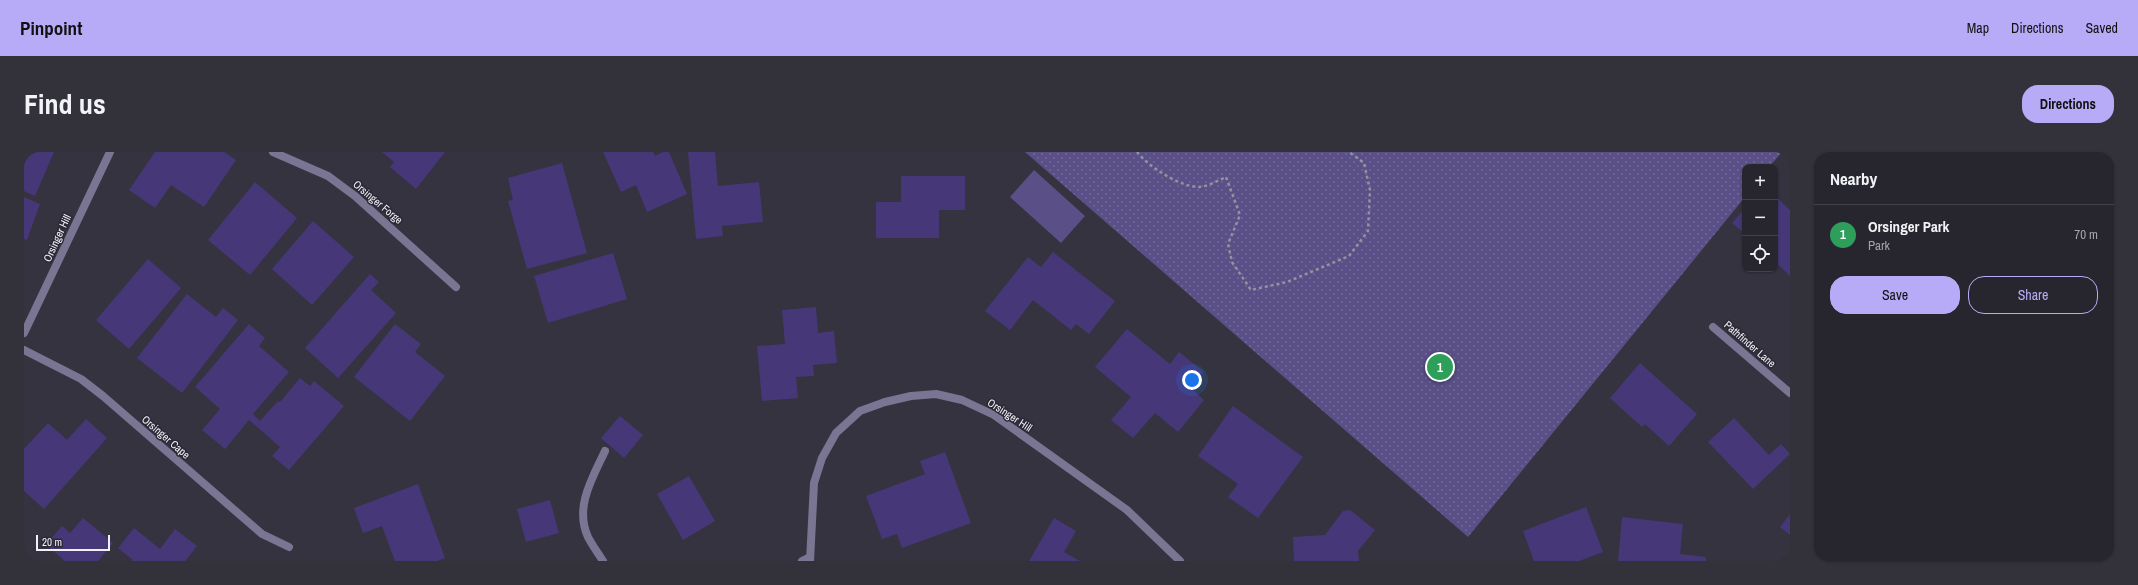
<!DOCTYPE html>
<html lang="en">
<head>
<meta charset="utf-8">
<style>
	:root { --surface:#27262f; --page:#33323b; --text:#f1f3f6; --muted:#a4a5aa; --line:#43434b; --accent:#b7abf8 }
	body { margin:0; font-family:"Archivo Narrow",sans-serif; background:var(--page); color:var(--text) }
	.controls { position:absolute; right:12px; top:12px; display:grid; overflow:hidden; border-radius:8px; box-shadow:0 1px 3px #0004 }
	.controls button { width:36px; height:36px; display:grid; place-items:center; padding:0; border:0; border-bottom:1px solid var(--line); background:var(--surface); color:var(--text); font:20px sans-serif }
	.scale { position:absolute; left:12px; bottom:10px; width:74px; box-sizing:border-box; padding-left:4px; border:2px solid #f1f0f8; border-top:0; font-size:11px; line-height:14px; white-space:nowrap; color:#f1f0f8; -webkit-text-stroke:3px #2a2935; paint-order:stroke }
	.you { position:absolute; left:1168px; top:228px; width:14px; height:14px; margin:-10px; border:3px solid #fff; border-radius:50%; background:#1a73e8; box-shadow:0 0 0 6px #1a73e833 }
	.badge { display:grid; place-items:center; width:26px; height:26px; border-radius:50%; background:var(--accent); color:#fff; font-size:13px; font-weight:700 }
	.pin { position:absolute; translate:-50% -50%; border:2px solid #fff; box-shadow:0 1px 4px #0006 }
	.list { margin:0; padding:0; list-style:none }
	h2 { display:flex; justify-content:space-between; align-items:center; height:52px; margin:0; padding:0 16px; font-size:17px }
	h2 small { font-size:13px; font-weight:400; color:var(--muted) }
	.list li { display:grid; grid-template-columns:26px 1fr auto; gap:12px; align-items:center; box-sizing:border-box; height:60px; padding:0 16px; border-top:1px solid var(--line) }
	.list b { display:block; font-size:15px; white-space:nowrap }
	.list p { margin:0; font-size:13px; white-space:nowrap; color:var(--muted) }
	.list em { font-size:13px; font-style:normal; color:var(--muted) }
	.actions { display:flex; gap:8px; padding:12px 16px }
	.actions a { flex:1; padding:9px 0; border:1px solid var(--accent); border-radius:16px; text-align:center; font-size:14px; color:var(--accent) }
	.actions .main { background:var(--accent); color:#111 }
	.icon { flex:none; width:22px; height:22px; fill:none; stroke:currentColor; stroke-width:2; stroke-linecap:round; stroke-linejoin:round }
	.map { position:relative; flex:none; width:1766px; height:409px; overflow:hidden; border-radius:16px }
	header { display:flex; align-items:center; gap:24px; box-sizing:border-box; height:56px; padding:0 20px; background:var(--accent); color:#111 }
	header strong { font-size:19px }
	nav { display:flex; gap:22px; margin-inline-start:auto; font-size:14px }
	.intro { display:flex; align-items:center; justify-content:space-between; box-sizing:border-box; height:96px; padding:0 24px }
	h1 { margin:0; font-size:28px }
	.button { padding:10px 18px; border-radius:16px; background:var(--accent); color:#111; font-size:14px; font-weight:700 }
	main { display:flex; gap:24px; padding:0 24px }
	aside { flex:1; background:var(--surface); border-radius:16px; box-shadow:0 1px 3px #0004 }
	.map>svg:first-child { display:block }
	.grass { fill:#5a5087 }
	.park { fill:url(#park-dots) }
	.building { fill:#463878 }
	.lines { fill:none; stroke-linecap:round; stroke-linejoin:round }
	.path { stroke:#94939d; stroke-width:2.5; stroke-dasharray:3 3; stroke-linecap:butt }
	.lane { stroke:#797593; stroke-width:8 }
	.street { stroke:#797593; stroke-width:8 }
	.labels { text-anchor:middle; stroke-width:3; stroke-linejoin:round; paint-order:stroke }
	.street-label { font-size:11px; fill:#f1f0f8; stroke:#2a2935 }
</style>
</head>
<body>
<header>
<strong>Pinpoint</strong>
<nav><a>Map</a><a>Directions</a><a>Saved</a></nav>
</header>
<div class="intro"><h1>Find us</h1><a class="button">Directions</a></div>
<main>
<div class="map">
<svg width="1766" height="409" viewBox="0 0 1766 409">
	<defs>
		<pattern id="park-dots" width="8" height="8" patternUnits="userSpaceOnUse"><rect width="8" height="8" fill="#5a5087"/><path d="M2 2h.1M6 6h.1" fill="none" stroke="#726a99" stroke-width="1.8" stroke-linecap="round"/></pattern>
	</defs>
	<rect width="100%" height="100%" fill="#34333f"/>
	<path class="grass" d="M1010,18L1061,64L1037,91L986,45Z"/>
	<path class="park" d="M1001,0H1758L1745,15H1721V45L1444,385Z"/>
	<g class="building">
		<path d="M0,0H30L11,44L0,39Z"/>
		<path d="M131,0H200L212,8L180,55L147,33L131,56L105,38Z"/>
		<path d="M358,0H421L392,37L366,15L370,10Z"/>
		<path d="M579,0H629L631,4L639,0H645L663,42L623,60L612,33L597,40Z"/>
		<path d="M664,0H691L694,34L735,30L739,70L698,74L699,84L672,87Z"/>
		<path d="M538,11L563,101L503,117L484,49L489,48L484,26Z"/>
		<path d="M877,24H941V58H915V86H852V50H877Z"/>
		<path d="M231,30L273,66L226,123L184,88Z"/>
		<path d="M1751,44L1766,58V124L1751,110Z"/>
		<path d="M0,45L16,52L3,88L0,87Z"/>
		<path d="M1721,56V82L1708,71Z"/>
		<path d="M289,69L330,105L288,153L248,117Z"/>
		<path d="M1029,100L1091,149L1065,182L1052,172L1047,178L1009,148L986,178L961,159L1004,105L1017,115Z"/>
		<path d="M589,101L603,147L524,171L510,124Z"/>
		<path d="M124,107L157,136L105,197L72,168Z"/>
		<path d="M346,122L355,130L347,138L372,161L314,226L281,196Z"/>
		<path d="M163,142L192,165L199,156L214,168L158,241L113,206Z"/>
		<path d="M792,155L794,181L810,179L813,211L789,213L790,224L772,225L774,246L738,249L733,194L761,192L758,158Z"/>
		<path d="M225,172L241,186L235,194L265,220L229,262L236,269L254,249L256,250L276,226L286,234L290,229L320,254L265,318L248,304L256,295L225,268L201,297L178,278L196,257L171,235Z"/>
		<path d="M371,172L397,192L391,200L421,224L386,269L330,225Z"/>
		<path d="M1103,177L1146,212L1155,200L1180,220L1167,236L1180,248L1154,280L1131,261L1109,286L1087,268L1107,245L1071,215Z"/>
		<path d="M1616,211L1673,262L1645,294L1621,272L1618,275L1586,246Z"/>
		<path d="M1209,254L1279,305L1234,366L1204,345L1214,332L1174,304Z"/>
		<path d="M596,264L619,283L600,306L577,286Z"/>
		<path d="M1710,266L1745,303L1757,292L1766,302L1729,337L1684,290Z"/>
		<path d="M62,267L83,286L20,357L0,339V297L24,271L43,288Z"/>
		<path d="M921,300L947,371L878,396L873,382L858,387L842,344L901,322L896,309Z"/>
		<path d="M665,324L691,369L659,388L633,342Z"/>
		<path d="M394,332L421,406L413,409H371L358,374L339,381L330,356Z"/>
		<path d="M526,348L535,381L502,390L493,357Z"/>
		<path d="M1562,355L1579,400L1555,409H1510L1499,379Z"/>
		<path d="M1326,358L1351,378L1334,399L1335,409H1270L1269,385L1301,383L1319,359Z"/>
		<path d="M1766,362V383L1756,375Z"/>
		<path d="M1598,365L1659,372L1656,402L1682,405V409H1594Z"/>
		<path d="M59,366L89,391L74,409H41L22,393L38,374L46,381Z"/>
		<path d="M1030,366L1052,379L1040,400L1056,409H1005Z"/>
		<path d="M110,376L136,397L151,377L173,394L161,409H108L109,408L94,396Z"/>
		<path d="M0,404L7,409H0Z"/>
	</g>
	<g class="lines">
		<path class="path" d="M1113,0C1125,15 1156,35 1175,35C1183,35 1195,28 1202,25L1216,63L1204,92L1208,110L1227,138L1263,130L1325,104L1344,79L1346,38L1340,11L1325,0"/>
		<g class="lane">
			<path d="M579,409C574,401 568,393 564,385C550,355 569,325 581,299"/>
			<path d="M778,409L786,405"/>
		</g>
		<g class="street">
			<path d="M249,0L304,24L331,44L432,135"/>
			<path d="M1689,175L1766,241"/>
			<path d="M0,181L86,0"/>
			<path d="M0,198L57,227L79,244L238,382L265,395"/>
			<path d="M786,409L790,331L798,306L812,281L836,259L861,250L887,244L912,242L938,248L970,263L1103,358L1156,409"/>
		</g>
	</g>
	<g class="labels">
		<g class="street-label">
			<text transform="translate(354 50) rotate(40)" y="4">Orsinger Forge</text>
			<text transform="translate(33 86) rotate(-65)" y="4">Orsinger Hill</text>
			<text transform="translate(1726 192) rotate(41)" y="4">Pathfinder Lane</text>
			<text transform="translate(986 263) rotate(33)" y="4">Orsinger Hill</text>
			<text transform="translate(142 285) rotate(41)" y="4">Orsinger Cape</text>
		</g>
	</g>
</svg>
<div class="controls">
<button>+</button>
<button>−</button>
<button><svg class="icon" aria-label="locate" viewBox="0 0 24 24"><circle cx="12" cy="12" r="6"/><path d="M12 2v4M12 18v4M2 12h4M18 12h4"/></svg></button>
</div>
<div class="scale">20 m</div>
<div class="you"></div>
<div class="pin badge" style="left:1416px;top:215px;background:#2e9e5b">1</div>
</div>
<aside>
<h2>Nearby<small></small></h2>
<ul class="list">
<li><span class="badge" style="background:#2e9e5b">1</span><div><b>Orsinger Park</b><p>Park</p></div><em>70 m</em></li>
</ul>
<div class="actions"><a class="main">Save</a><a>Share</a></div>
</aside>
</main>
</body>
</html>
